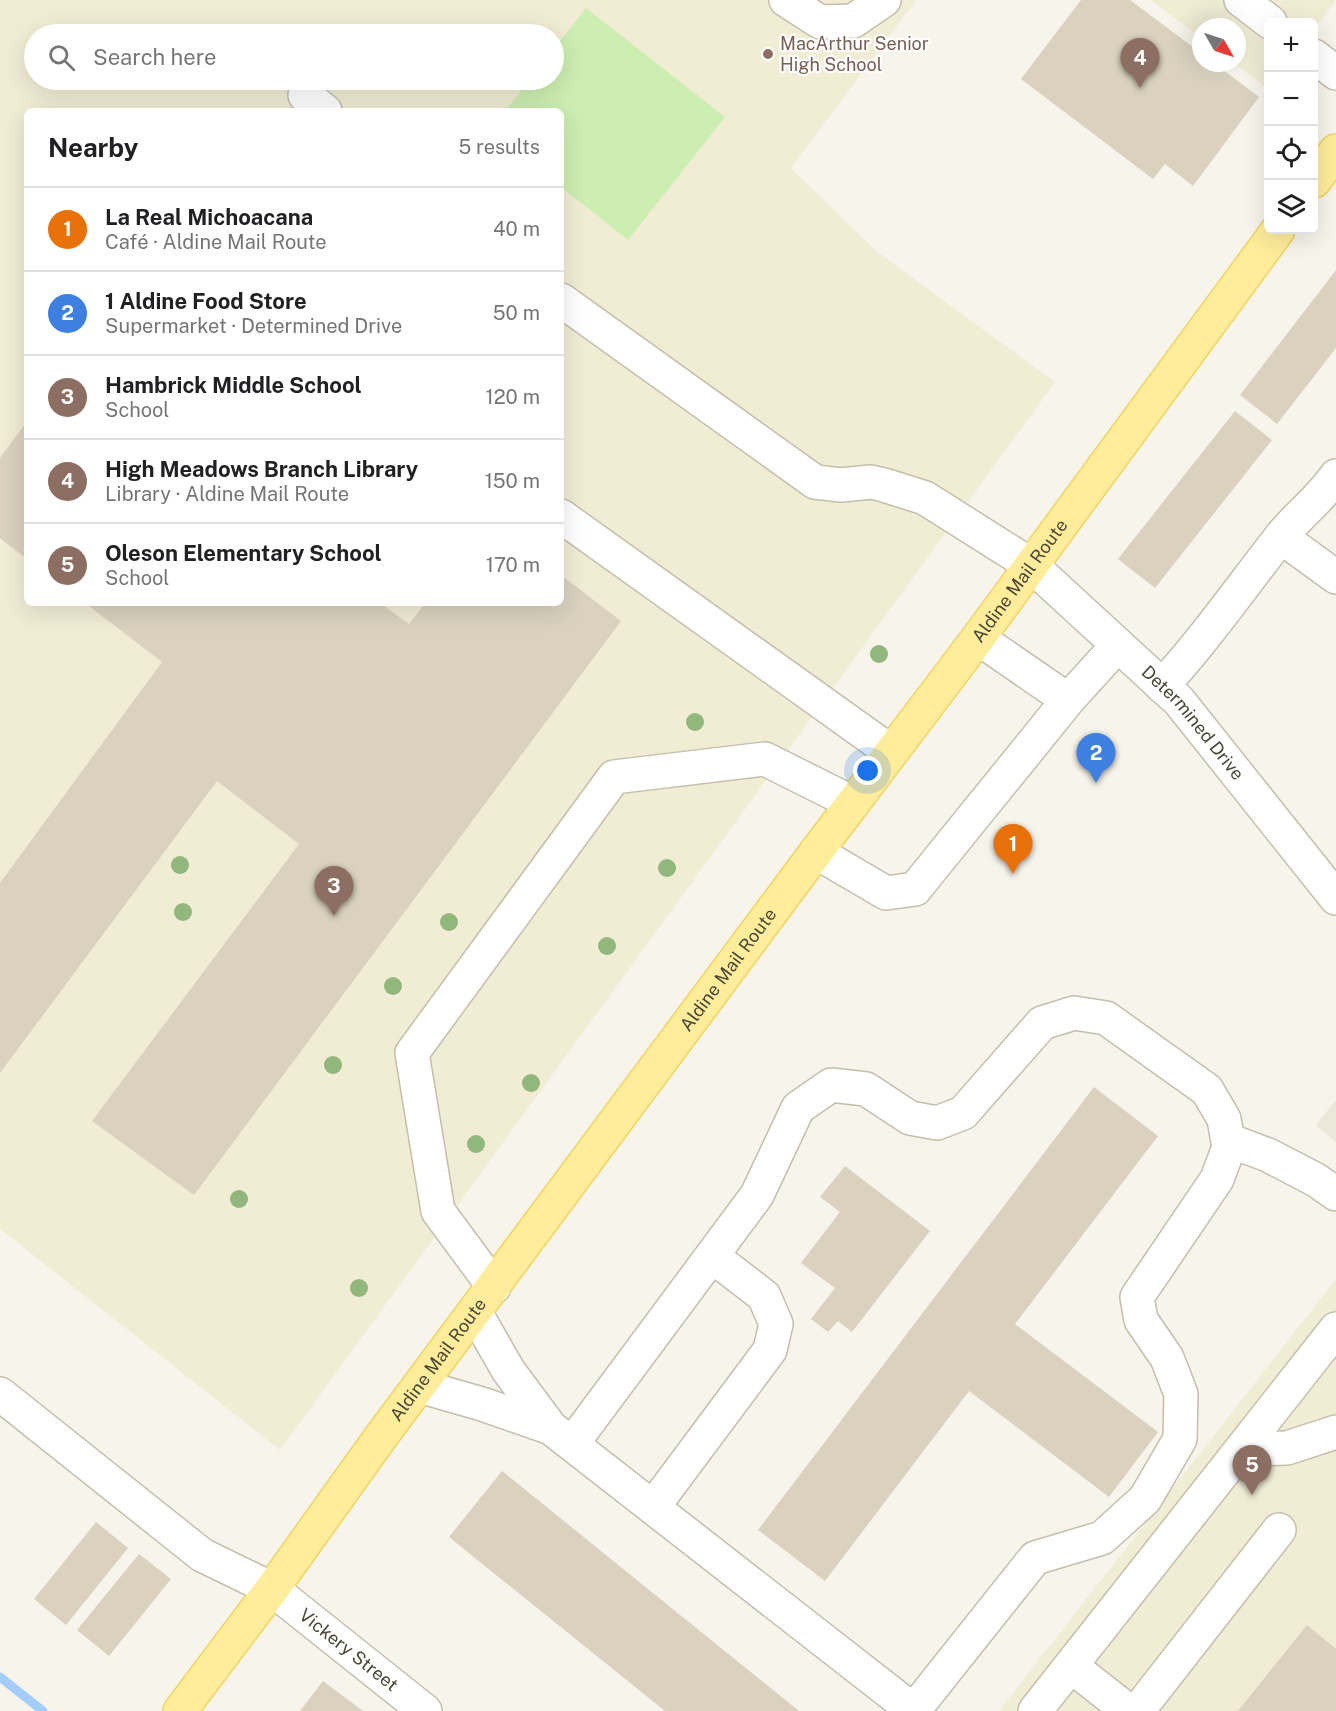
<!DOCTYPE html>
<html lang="en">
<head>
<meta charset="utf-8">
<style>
	:root { --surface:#fff; --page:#f6f6f6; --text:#202124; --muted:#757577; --line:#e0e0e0; --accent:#ff551a }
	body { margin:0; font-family:"Public Sans",sans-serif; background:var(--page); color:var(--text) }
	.controls { position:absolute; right:18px; top:18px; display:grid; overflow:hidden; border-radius:9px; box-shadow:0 6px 24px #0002 }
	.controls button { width:54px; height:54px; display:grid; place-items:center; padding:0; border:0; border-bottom:2px solid var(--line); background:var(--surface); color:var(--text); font:30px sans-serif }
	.compass { position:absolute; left:1192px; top:18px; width:54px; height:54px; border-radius:50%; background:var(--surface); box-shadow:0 6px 24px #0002; rotate:129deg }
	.you { position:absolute; left:868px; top:771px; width:21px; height:21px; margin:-15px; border:4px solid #fff; border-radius:50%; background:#1a73e8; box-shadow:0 0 0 9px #1a73e833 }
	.badge { display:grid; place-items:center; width:39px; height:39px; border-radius:50%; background:var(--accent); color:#fff; font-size:20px; font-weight:700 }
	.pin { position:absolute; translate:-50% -50px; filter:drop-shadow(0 2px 3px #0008) }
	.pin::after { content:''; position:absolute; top:32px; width:21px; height:18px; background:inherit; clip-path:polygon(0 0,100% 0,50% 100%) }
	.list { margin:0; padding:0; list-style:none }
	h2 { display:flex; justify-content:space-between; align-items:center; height:78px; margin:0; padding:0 24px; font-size:26px }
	h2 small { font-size:20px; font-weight:400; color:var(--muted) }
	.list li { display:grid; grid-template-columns:39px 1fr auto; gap:18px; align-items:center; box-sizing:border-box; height:84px; padding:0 24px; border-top:2px solid var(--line) }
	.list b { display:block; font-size:22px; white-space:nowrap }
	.list p { margin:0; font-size:20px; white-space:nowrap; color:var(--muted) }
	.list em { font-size:20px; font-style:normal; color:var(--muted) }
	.icon { flex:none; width:33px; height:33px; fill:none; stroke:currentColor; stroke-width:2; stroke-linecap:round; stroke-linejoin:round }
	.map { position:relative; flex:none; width:1336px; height:1711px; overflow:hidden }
	.search { position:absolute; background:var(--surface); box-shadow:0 6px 24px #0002; left:24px; top:24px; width:540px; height:66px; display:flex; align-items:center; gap:15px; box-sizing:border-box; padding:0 21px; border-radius:33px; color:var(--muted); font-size:22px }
	.panel { position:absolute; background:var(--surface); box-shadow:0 6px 24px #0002; left:24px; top:108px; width:540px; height:498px; border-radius:9px }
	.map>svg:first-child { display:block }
	.residential { fill:#ebe7d9 }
	.education { fill:#f1ecd4; fill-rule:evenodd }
	.green { fill:#cceeb1 }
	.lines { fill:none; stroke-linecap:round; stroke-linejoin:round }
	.stream { stroke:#a3ccf8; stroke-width:9 }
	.building { fill:#dad2bf }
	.minor-casing { stroke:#c4beac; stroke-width:36 }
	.major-casing { stroke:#f0d460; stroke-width:36 }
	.minor { stroke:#fff; stroke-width:33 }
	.major { stroke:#ffed9c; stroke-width:33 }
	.tree { fill:#91b77d }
	.education-dot { fill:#8d6e63; stroke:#fff; stroke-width:2 }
	.labels { text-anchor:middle; stroke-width:4.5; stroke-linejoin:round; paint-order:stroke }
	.education-label { font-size:18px; fill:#785e54; stroke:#fff; text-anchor:start }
	.street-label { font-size:18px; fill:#4c4637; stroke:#fff }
</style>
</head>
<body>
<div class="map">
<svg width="1336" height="1711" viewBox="0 0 1336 1711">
	<rect width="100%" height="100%" fill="#f7f4eb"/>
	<path class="residential" d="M1336,1100V1143L1316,1125Z"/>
	<g class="education">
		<path d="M0,0H916L791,168L876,251L1055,382L280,1450L0,1229ZM34,34H554V80H34ZM27,111H561V603H27Z"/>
		<path d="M1151,0H1336L1314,30V22H1268V89L1234,63H1237V27H1201V38Z"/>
		<path d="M1336,1279V1711H999Z"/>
	</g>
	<path class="green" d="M586,8L725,117L628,240L561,187V111H505L530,80H554V49Z"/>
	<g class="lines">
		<path class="stream" d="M0,1677L43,1711"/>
	</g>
	<g class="building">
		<path d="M1081,0H1130L1201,53V63H1214L1259,97L1193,186L1165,164L1153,179L1021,79Z"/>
		<path d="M1336,270V348L1277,424L1240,395Z"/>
		<path d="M1235,411L1272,440L1155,588L1118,559Z"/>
		<path d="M27,421V559L0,538V458Z"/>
		<path d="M561,575L621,621L194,1195L92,1121L299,844L217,781L0,1073V883L162,662L85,603H380L409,624L425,603H561Z"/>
		<path d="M1094,1087L1158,1136L1015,1324L1158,1432L1109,1497L969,1391L825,1581L758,1530Z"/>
		<path d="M845,1166L930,1231L852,1332L838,1321L828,1332L811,1319L835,1288L801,1263L840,1212L820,1197Z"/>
		<path d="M502,1471L799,1711H665L449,1537Z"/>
		<path d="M96,1522L128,1548L66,1625L34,1599Z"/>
		<path d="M139,1554L171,1579L109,1656L77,1630Z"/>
		<path d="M1307,1625L1336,1649V1711H1238Z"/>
		<path d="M323,1681L363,1711H300Z"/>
	</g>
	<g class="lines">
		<defs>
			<g id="minor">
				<path d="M786,0L820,22L853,21L884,0"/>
				<path d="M1241,0L1270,22"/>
				<path d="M1314,56L1336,73"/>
				<path d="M305,95L325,111"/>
				<path id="s1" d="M561,300L815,482L841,485L871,482L884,485L925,498L1031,565L1179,701L1336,898"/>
				<path d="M561,516L891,752"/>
				<path d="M1281,537L1336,577"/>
				<path d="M978,638L1068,700"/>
				<path d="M1162,686C1206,638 1243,585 1283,534C1300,514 1321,498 1336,476"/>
				<path d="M816,852L886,893L915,889L1068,700L1118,645"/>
				<path d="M1228,1140L1268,1155L1316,1180L1336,1194"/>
				<path d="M494,1287L438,1211L412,1053L614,777L765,759L853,803"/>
				<path d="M475,1312L508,1370L551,1428L914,1711"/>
				<path d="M419,1386L482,1404L551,1428"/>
				<path id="s2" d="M0,1394L202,1555L272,1589L425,1711"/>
				<path d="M572,1444L757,1195L798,1108L831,1085L866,1089L910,1118L937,1123L963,1113L1042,1023L1074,1013L1106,1018L1207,1090L1224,1119L1229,1147L1217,1179L1137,1297L1141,1320L1167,1358L1181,1394L1180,1439L1145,1499L1102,1538L1035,1558L914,1710"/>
				<path d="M1242,1449L1287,1448L1336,1432"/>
				<path d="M653,1507L770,1350L776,1324L764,1296L712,1256"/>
				<path d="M1071,1666L1127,1710L1140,1708L1279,1530"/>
				<path d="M1035,1711L1336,1329"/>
			</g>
			<g id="major">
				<path d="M1314,181L1336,151"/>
				<path id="s3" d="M180,1711L272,1589L380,1438L816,852L978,638L1278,230"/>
			</g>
		</defs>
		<use href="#minor" class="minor-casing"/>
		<use href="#major" class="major-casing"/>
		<use href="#minor" class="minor"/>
		<use href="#major" class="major"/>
	</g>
	<g class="tree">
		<circle cx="879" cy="654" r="9"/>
		<circle cx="695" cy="722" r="9"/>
		<circle cx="180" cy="865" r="9"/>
		<circle cx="667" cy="868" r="9"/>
		<circle cx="183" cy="912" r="9"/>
		<circle cx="449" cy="922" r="9"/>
		<circle cx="607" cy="946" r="9"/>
		<circle cx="393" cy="986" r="9"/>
		<circle cx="333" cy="1065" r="9"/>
		<circle cx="531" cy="1083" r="9"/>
		<circle cx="476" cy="1144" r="9"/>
		<circle cx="239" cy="1199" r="9"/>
		<circle cx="359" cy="1288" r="9"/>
	</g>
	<circle class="education-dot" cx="768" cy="54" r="6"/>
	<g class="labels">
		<g class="education-label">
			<text x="780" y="50">MacArthur Senior<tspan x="780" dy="21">High School</tspan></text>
		</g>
		<g class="street-label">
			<text dy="6" stroke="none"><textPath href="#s3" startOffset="1408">Aldine Mail Route</textPath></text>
			<text dy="6" stroke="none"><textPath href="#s1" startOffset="777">Determined Drive</textPath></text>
			<text dy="6" stroke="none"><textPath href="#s3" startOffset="922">Aldine Mail Route</textPath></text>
			<text dy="6" stroke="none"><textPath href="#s3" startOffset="436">Aldine Mail Route</textPath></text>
			<text dy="6" stroke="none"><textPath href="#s2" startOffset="434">Vickery Street</textPath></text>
		</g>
	</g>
</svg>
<div class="controls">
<button>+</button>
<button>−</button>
<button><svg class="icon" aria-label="locate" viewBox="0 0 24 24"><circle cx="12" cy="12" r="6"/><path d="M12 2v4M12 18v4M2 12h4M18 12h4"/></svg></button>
<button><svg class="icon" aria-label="layers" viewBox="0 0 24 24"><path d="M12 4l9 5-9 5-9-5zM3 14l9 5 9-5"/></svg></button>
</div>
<svg class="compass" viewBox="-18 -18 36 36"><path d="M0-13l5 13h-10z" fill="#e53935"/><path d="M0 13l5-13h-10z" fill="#757577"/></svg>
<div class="you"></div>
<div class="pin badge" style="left:1013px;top:874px;background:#e8710a">1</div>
<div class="pin badge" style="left:1096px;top:783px;background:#3f7fe0">2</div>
<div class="pin badge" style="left:334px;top:916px;background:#8d6e63">3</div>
<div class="pin badge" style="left:1140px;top:88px;background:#8d6e63">4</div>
<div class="pin badge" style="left:1252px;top:1495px;background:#8d6e63">5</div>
<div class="search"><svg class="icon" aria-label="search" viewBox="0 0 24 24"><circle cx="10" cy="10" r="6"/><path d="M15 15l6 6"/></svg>Search here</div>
<section class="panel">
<h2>Nearby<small>5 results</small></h2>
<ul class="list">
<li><span class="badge" style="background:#e8710a">1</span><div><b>La Real Michoacana</b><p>Café · Aldine Mail Route</p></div><em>40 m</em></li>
<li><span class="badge" style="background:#3f7fe0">2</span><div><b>1 Aldine Food Store</b><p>Supermarket · Determined Drive</p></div><em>50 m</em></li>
<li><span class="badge" style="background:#8d6e63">3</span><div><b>Hambrick Middle School</b><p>School</p></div><em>120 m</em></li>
<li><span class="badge" style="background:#8d6e63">4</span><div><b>High Meadows Branch Library</b><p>Library · Aldine Mail Route</p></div><em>150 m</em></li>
<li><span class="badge" style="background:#8d6e63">5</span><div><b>Oleson Elementary School</b><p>School</p></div><em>170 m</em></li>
</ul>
</section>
</div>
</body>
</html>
